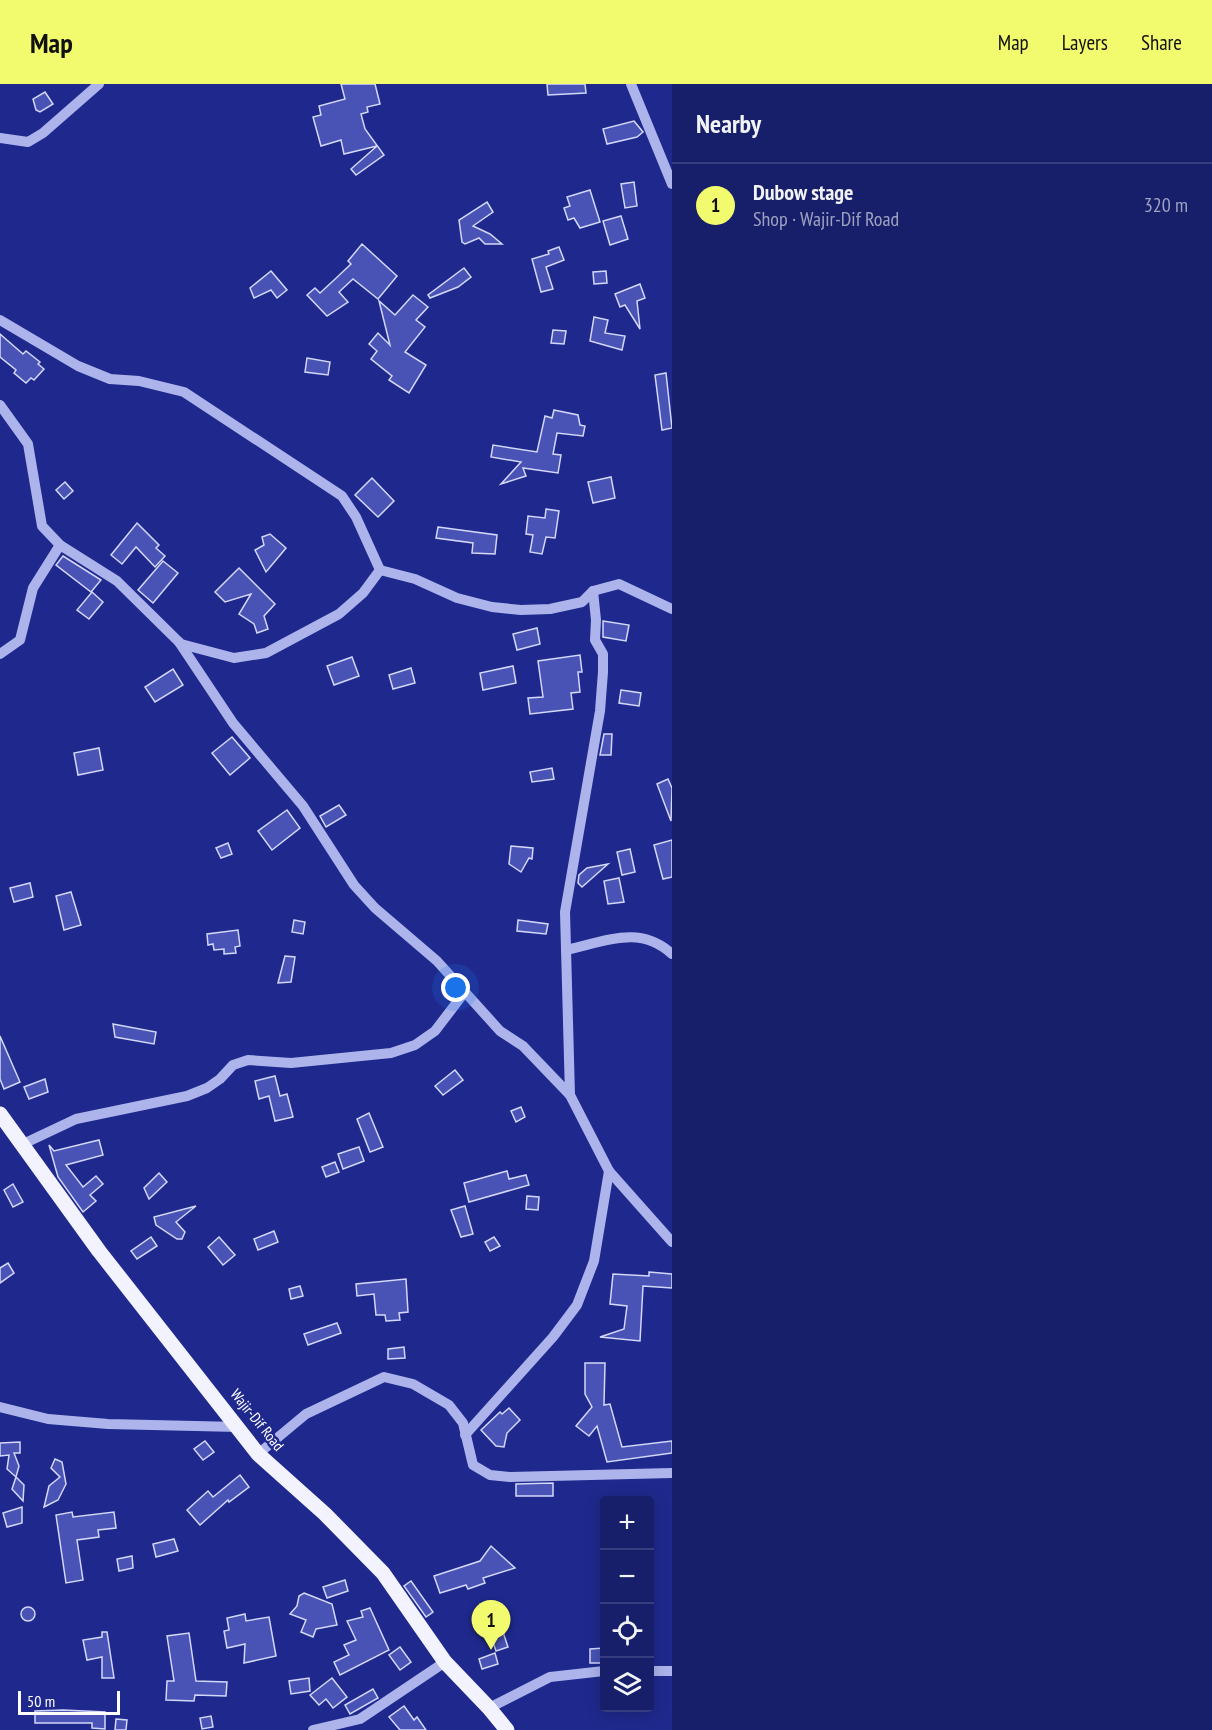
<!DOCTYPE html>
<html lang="en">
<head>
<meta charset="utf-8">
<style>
	:root { --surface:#171f6a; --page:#202770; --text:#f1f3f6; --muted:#9ea2c1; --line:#363d7e; --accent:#f2fa6d }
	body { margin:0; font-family:"PT Sans Narrow",sans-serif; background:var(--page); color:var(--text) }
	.controls { position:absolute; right:18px; bottom:18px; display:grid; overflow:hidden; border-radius:6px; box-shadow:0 3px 15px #0003 }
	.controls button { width:54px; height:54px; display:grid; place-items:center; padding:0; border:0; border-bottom:2px solid var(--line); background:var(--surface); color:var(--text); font:30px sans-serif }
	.scale { position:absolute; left:18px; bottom:15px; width:102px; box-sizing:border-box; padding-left:6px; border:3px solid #fff; border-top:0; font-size:16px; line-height:21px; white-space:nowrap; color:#fff; -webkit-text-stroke:4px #1f298d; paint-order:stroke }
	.you { position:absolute; left:456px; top:904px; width:21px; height:21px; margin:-15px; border:4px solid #fff; border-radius:50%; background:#1a73e8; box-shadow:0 0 0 9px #1a73e833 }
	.badge { display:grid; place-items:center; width:39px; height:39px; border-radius:50%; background:var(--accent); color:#111; font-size:20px; font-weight:700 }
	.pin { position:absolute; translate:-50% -50px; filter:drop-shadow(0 2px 3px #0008) }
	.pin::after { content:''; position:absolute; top:32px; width:21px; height:18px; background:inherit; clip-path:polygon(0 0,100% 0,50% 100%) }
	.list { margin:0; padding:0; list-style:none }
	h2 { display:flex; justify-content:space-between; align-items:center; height:78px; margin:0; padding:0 24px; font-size:26px }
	h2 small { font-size:20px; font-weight:400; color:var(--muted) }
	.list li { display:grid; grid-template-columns:39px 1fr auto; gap:18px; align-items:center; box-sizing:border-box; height:84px; padding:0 24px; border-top:2px solid var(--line) }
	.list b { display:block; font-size:22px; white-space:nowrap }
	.list p { margin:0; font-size:20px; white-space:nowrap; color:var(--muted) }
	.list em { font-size:20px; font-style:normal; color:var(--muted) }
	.icon { flex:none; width:33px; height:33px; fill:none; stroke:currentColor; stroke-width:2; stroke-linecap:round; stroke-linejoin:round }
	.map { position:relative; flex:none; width:672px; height:1646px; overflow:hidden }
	header { display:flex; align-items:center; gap:36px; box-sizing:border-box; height:84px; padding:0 30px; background:var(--accent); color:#111 }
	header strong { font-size:28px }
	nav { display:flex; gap:33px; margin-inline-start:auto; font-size:21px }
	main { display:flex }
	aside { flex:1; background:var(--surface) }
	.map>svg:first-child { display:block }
	.building { fill:#4853b5; stroke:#d3d7f9; stroke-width:1.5 }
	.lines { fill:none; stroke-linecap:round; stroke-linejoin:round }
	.minor { stroke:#adb4ec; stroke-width:10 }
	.major { stroke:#f3f3ff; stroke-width:15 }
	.labels { text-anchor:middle; stroke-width:5; stroke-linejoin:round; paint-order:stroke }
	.street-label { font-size:15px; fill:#fff; stroke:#1f298d }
</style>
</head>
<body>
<header>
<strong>Map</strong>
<nav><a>Map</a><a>Layers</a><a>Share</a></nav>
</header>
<main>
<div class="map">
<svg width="672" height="1646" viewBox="0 0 672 1646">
	<rect width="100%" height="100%" fill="#1f298d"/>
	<g class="building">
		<path d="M341,0H375L380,20L367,23L368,28L361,30L365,45L384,71L356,91L351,85L377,62L344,70L341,56L321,62L313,33L321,31L319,22L345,15Z"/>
		<path d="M547,0H585L586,9L548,11Z"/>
		<path d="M45,8L53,20L40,28L36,26L33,15Z"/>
		<path d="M634,37L643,48L637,53L607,60L603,45Z"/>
		<path d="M634,98L637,122L625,124L621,100Z"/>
		<path d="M590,106L600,138L580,144L574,134L568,136L564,124L570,122L567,113Z"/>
		<path d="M487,118L493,128L473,142L490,150L502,160H485L479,154L465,160L462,158L459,136Z"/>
		<path d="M621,132L628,155L610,161L603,137Z"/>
		<path d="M362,160L397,192L378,215L353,195L339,208L348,218L327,232L307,211L315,204L320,209L333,197L351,180L348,177Z"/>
		<path d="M559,163L564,176L546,183L553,205L541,208L532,175L549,170L548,167Z"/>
		<path d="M464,184L471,193L458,203L430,214L428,211Z"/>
		<path d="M271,187L287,206L277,214L271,206L254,214L250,204Z"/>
		<path d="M606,187L607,199L594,200L593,188Z"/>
		<path d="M640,200L645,214L637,217L640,245L625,221L620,223L615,210Z"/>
		<path d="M413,211L428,223L416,236L425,243L405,268L426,281L409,309L389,296L392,292L371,275L377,267L369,260L378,249L390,261L379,217L395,231Z"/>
		<path d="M594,233L608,236L605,249L625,252L622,266L590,257Z"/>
		<path d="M553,246L566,247L564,260L551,259Z"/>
		<path d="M0,250L23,270L26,267L40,278L38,280L44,285L34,296L31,294L26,299L14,289L16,286L0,273Z"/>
		<path d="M307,274L330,278L328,291L305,288Z"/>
		<path d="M666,289L672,344L662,346L655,291Z"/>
		<path d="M554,326L578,331L580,341L585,342L583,352L557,349L553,370L561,371L558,389L523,384L526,392L501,400L521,378L491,373L493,361L537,368L545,332L552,334Z"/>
		<path d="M611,393L615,414L593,419L588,398Z"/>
		<path d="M372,394L394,417L378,433L355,411Z"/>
		<path d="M65,398L73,407L64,415L56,406Z"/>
		<path d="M546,425L559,427L555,454L546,453L542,470L530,468L533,451L526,450L528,432L545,434Z"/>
		<path d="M137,439L159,461L156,464L165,472L155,483L136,463L122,480L111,471Z"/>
		<path d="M438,443L497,451L495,470L472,469L473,459L436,454Z"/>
		<path d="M270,450L286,464L266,488L255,466L264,461L262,453Z"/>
		<path d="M63,472L101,496L91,508L56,481Z"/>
		<path d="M163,477L178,489L153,519L138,506Z"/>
		<path d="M239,484L275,520L264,532L268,545L257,549L254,540L239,530L251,510L225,518L215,508Z"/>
		<path d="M92,508L103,518L89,535L77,526Z"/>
		<path d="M603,537L629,541L626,557L603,553Z"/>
		<path d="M537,544L540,560L517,566L513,550Z"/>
		<path d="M580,571L582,588H578L580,608L571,609L573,625L530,630L528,614L543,613L538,577Z"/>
		<path d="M352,573L359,592L334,601L327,582Z"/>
		<path d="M513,582L516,599L483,606L480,589Z"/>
		<path d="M411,584L415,599L393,605L389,591Z"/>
		<path d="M173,585L183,601L155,618L145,603Z"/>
		<path d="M621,606L641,609L639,622L619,619Z"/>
		<path d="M604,650H612L611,671H600Z"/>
		<path d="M232,653L250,674L230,691L212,669Z"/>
		<path d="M99,664L103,686L78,691L74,669Z"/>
		<path d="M552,684L554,695L532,698L530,688Z"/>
		<path d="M668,695L672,704L671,737L657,700Z"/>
		<path d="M339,721L346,731L326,743L320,732Z"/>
		<path d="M287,726L300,744L272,766L258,747Z"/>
		<path d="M672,756V793L663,795L654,761Z"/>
		<path d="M228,759L232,770L221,774L216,764Z"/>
		<path d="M511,762L533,764L532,775L529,774L521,788L509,780Z"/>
		<path d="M630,765L635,788L622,791L617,768Z"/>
		<path d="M608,780L582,803L578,799L579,791L587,784Z"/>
		<path d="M619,794L624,818L608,820L604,797Z"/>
		<path d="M30,799L33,813L14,818L10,804Z"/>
		<path d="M71,808L81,841L64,846L56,812Z"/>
		<path d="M294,836L305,838L303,850L292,848Z"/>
		<path d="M518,836L548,840L546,850L517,847Z"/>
		<path d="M238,846L240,862L235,863L236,869L224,870V865L214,866L213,860L208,861L207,850Z"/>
		<path d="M285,872L295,873L291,898L278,899Z"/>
		<path d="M113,940L156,948L154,960L115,953Z"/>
		<path d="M0,952L20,998L4,1005L0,995Z"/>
		<path d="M455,986L463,996L443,1011L435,1002Z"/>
		<path d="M275,992L280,1012L287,1010L293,1033L275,1037L269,1012L259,1015L255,997Z"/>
		<path d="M45,995L48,1008L29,1015L24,1003Z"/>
		<path d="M521,1023L525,1033L516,1038L511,1027Z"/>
		<path d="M369,1029L383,1063L370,1068L357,1035Z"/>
		<path d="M99,1056L103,1071L66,1081L83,1103L96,1092L103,1100L90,1111L96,1117L83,1128L58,1093L49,1061L54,1067Z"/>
		<path d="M359,1063L364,1077L343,1085L338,1070Z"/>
		<path d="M335,1078L339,1088L326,1093L322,1083Z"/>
		<path d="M507,1087L509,1095L526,1091L529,1101L469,1118L464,1099Z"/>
		<path d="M159,1089L167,1098L149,1115L144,1104Z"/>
		<path d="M13,1100L23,1118L13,1123L4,1106Z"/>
		<path d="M527,1112L539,1113L538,1126L526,1125Z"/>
		<path d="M196,1122L176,1138L185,1148L182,1155H177L156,1141L154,1133Z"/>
		<path d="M465,1122L473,1150L461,1153L451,1126Z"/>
		<path d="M274,1147L278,1158L258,1166L254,1155Z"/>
		<path d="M151,1153L157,1162L137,1175L131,1167Z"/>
		<path d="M219,1153L235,1171L223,1181L208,1163Z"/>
		<path d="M494,1153L500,1162L490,1167L485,1158Z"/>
		<path d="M8,1179L14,1189L0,1199V1184Z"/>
		<path d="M649,1188L672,1190V1204L643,1202L640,1257L600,1253L624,1245L627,1222L610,1220L613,1190L649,1192Z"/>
		<path d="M406,1195L408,1228L399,1229L400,1236L386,1237L385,1231H376L374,1210L357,1212L356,1200Z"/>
		<path d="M300,1202L303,1212L291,1215L289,1205Z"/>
		<path d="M337,1239L341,1249L308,1261L304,1250Z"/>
		<path d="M404,1263L405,1274L388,1275V1265Z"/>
		<path d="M585,1279H605L604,1321L610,1320L622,1363L672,1357V1369L607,1378L597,1342L589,1352L576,1342L592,1323L585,1310Z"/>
		<path d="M509,1324L520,1336L507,1349L504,1363L496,1362L481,1346L500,1328L502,1330Z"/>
		<path d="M205,1357L214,1368L203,1376L194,1365Z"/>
		<path d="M20,1358V1369H14L19,1382L16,1393L7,1385L9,1371L0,1372V1359Z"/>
		<path d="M55,1375L62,1378L66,1400L58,1416L44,1423L49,1402L60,1393L51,1384Z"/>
		<path d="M240,1391L249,1403L229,1418L228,1416L200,1441L187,1426L208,1407L213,1413Z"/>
		<path d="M16,1393L24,1401L23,1417L12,1405Z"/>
		<path d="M553,1399V1412H516V1400Z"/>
		<path d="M22,1423V1439L7,1443L3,1429Z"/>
		<path d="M72,1428L73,1433L114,1428L116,1444L98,1446L99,1453L77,1456L83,1496L66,1499L56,1431Z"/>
		<path d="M174,1455L178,1467L156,1473L153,1460Z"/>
		<path d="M491,1462L515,1484L483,1494L485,1499L468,1505L466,1501L440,1509L434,1492L480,1477Z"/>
		<path d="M132,1472L133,1484L119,1487L117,1475Z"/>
		<path d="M345,1496L348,1507L327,1514L323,1503Z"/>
		<path d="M411,1497L433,1528L426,1533L404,1502Z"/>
		<path d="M304,1509L332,1520L337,1541L316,1545L313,1553L301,1548L306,1536L290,1530L297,1522L299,1512Z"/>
		<circle cx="28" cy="1530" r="7"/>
		<path d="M370,1524L389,1566L340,1591L334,1578L349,1571L344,1561L356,1556L347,1537L363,1533L361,1527Z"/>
		<path d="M245,1530L246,1537L269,1533L276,1572L244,1579L245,1560L227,1564L224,1547L229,1546L227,1534Z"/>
		<path d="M501,1542L508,1563L496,1567L489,1546Z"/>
		<path d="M102,1548H107L114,1594H102V1573L87,1576L83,1556L102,1553Z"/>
		<path d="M189,1549L196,1597L227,1598L226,1612L195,1611L194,1617L166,1616L167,1597H174L167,1552Z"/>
		<path d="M400,1563L411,1578L400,1586L389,1571Z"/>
		<path d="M604,1564V1579H590V1565Z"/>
		<path d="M495,1569L498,1580L482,1585L479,1575Z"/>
		<path d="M309,1594L310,1607L291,1610L289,1597Z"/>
		<path d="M332,1594L347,1613L333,1624L326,1615L319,1621L310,1611Z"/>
		<path d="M373,1605L378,1614L350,1630L345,1621Z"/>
		<path d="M404,1622L414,1636L417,1633L426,1646H400L389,1633Z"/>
		<path d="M63,1626L105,1628V1645L92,1644V1639H35V1627Z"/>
		<path d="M211,1632L213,1643L202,1645L200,1634Z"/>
		<path d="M116,1635L127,1636L126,1646H115Z"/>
	</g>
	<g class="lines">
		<g class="minor">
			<path d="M631,0L672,100"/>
			<path d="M0,54L28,58L43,49L99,0"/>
			<path d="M0,236L78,282L110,295L139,297L184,308L342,412L356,433L380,486"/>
			<path d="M0,321L28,360L42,442L60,461L117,497L181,560L234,574L266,569L339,530L363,509L380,486"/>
			<path d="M380,486L415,495L457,514L492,523L521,526L550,525L582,518L593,507L619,500L672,525"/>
			<path d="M179,558L233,639L303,722L354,801L375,824L437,877L500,947L523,962L570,1011L609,1087L672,1158"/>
			<path d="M0,570L20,556L33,504L60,461"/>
			<path d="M566,866C605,858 639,840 672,870"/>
			<path d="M570,1011L565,828L600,627L603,588V570L595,556L596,536L593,507"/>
			<path d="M21,1061L76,1035L187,1012L207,1004L220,995L233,981L248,976L291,979L391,969L415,961L435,947L464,909"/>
			<path d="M0,1323L48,1335L108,1340L239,1343"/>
			<path d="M465,1351L553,1253L577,1221L594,1177L609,1087"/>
			<path d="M258,1370L306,1330L384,1293L413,1300L449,1321L463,1339L473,1381L490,1391L510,1393L672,1389"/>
			<path d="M650,1587H672"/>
			<path d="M489,1624L550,1593L604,1587"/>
			<path d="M313,1646L360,1635L445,1578"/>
		</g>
		<path class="major" d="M0,1030L99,1167L258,1370L325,1430L383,1489L445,1578L489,1624L507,1646"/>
	</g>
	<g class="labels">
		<g class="street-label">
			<text transform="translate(257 1336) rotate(51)" y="5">Wajir-Dif Road</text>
		</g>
	</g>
</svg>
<div class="controls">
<button>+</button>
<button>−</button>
<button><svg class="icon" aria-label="locate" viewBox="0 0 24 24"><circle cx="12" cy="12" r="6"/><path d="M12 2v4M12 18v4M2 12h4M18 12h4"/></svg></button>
<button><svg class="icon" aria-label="layers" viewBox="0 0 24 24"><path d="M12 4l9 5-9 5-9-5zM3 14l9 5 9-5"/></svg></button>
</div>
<div class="scale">50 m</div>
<div class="you"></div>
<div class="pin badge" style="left:491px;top:1566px">1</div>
</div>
<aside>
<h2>Nearby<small></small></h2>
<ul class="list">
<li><span class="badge">1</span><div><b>Dubow stage</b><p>Shop · Wajir-Dif Road</p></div><em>320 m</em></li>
</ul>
</aside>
</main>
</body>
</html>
